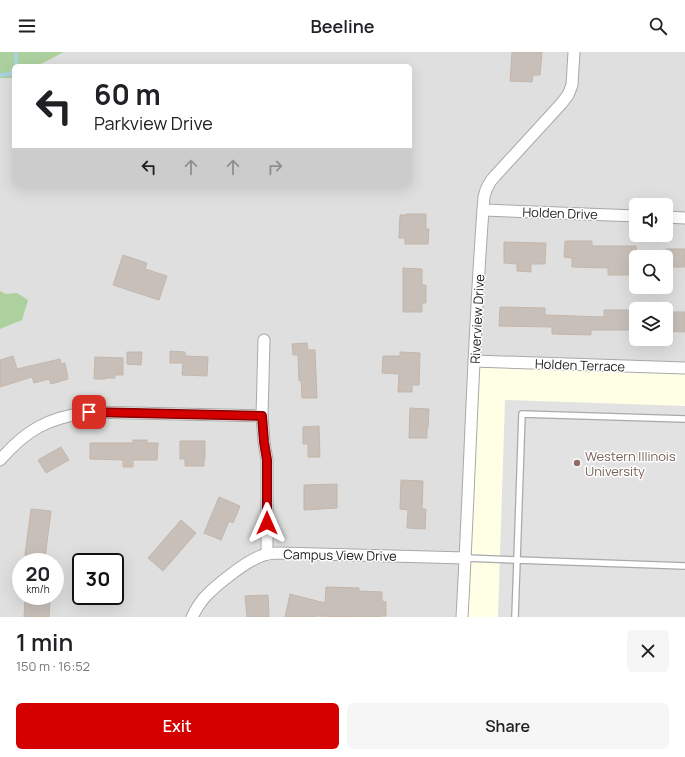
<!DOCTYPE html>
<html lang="en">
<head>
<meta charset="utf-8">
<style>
  body { margin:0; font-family:Manrope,sans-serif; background:#f6f6f6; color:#202124; height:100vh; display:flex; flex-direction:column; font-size:15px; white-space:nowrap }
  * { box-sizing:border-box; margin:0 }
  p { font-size:13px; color:#757577 }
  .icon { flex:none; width:22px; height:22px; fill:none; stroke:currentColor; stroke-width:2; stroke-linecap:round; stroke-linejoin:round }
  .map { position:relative; height:565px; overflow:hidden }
  .sheet { display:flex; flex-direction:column; background:#fff; flex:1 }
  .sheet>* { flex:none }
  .hud { position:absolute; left:12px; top:12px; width:400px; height:122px; border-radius:6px; box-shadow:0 4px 16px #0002; background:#fff; color:#202124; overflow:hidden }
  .buttons { position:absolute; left:629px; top:146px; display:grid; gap:8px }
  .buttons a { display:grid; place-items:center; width:44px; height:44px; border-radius:6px; background:#fff; box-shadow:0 4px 16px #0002; font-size:20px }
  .speed { position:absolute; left:12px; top:501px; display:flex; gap:8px; font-size:20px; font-weight:700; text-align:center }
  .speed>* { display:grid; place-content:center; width:52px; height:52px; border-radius:50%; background:#fff; box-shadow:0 4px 16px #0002; line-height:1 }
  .speed small { font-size:10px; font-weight:400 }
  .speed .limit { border:2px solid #111; border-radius:6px; background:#fff; color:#111 }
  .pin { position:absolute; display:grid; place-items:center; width:34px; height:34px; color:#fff; margin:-17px; border-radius:8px; box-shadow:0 2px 6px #0006 }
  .me { position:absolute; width:44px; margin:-22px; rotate:0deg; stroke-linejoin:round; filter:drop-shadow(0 0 3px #0008) }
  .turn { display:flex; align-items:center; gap:14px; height:84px; padding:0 16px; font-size:18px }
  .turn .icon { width:52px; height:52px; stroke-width:2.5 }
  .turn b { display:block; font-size:28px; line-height:34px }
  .lanes { display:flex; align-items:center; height:38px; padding:0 16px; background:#0003; justify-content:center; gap:20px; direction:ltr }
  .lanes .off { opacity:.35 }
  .round { display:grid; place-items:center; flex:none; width:42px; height:42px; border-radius:6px; background:#f6f6f6 }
  .summary { display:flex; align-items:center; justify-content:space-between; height:68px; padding:0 16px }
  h1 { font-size:24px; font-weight:600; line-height:30px }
  .primary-button { display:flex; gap:8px; margin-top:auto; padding:8px 16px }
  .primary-button a { flex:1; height:46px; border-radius:6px; background:#d40000; color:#fff; font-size:16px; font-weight:600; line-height:46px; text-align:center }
  .primary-button a+a { background:#f6f6f6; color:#202124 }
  header { display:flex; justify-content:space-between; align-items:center; height:52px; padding:0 16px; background:#fff; font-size:18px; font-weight:600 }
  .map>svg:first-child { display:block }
</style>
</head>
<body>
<header><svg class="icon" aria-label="menu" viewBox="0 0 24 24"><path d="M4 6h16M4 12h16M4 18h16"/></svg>Beeline<svg class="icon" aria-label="search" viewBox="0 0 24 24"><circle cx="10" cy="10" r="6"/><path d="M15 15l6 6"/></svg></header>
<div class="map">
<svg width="685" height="565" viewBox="0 0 685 565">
  <rect width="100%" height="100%" fill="#f2efe9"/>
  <path fill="#e0dfdf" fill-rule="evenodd" d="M0,0H685V315L462,565H0ZM14,14H410V132H14ZM636,153H666V183H636ZM636,205H666V235H636ZM636,257H666V287H636ZM21,510H55V544H21ZM81,510H115V544H81Z"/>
  <polygon fill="#ffffe5" points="474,309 685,315 685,565 462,565"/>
  <g fill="#add19e">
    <polygon points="0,0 64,0 37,14 14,14 14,26 0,26"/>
    <polygon points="0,239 6,242 17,241 28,248 22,268 0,277"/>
  </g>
  <polygon fill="#e2e2e2" points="505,348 685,354 685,565 498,565"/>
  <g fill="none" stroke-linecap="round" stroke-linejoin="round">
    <g stroke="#aad3df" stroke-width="4">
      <polyline points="16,14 16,0"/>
      <polyline points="0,23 10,22 14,18"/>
    </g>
  </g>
  <g fill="#c7bfb8" stroke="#c4b6ab">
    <polygon points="512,0 542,0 540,23 533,23 532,30 510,29"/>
    <polygon points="406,162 426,162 426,177 429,177 428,192 405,192 405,186 399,186 400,163 406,163"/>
    <polygon points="565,189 592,189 592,194 636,194 637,205 636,205 636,223 608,223 608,216 572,215 572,206 564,205"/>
    <polygon points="504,190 546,191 545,212 531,212 531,220 517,219 517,212 504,211"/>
    <rect x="666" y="197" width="19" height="18"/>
    <polygon points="123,203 147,211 145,217 167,224 159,248 113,233"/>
    <polygon points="403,216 422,217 422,233 426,233 426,251 422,251 422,260 403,260"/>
    <polygon points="500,255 545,256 545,263 604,265 604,258 636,258 636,278 591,278 591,283 552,282 552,275 499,274"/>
    <polygon points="666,260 685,260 685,280 666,279"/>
    <polygon points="307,291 308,298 315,298 317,346 302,346 301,328 299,329 298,303 293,303 292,292"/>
    <polygon points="170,299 185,300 185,304 208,305 207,324 182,323 183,311 170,311"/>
    <polygon points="127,300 142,300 141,313 127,312"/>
    <polygon points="400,300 420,301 419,333 412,333 412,340 398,340 399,322 382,321 383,304 400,304"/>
    <polygon points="13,304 17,317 60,307 61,312 65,311 68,327 51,332 49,327 34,331 32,325 0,335 0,308"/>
    <polygon points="95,305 123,306 123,323 115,323 115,326 106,326 106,327 94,327"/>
    <polygon points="410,356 429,357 428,376 427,376 427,386 409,386"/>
    <polygon points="319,374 320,405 308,405 308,392 303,392 303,375"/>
    <polygon points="133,388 147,388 147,391 158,391 157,408 133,408 133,415 123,415 123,408 90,407 90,391 133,391"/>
    <polygon points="180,389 205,389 205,407 204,407 204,414 185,414 185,407 180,407"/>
    <polygon points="61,395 69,408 46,421 38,408"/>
    <polygon points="401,428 423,429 422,457 426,457 425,477 407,476 408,458 400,457"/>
    <polygon points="337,432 337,456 304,458 304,433"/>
    <polygon points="219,445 240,454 233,471 229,469 221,488 204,481"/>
    <polygon points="31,457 51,459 45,506 25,503"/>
    <polygon points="181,468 196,481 163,519 148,506"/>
    <polygon points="326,535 359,536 359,539 382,540 382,549 386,550 386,564 381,564 381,565 357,565 316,564 315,565 285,565 290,542 325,551"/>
    <polygon points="268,543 269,565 247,565 245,544"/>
    <polygon points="25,547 50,547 49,565 24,565"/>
  </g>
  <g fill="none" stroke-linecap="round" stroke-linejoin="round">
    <defs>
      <g id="service">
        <polyline points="466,506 517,508 522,362 685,367"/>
        <polyline points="515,565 517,508 685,514"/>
      </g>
      <g id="minor">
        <polyline points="483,158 636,164"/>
        <polyline points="666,165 685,166"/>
        <polyline points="264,288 262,364 264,390 267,408 267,502"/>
        <polyline points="474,309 685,316"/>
        <path d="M0,408C27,377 48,366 89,360L262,364"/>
        <path d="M192,565C195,559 199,552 204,546C216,533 245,510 261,504C268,501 274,501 280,501L466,506"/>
        <path d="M462,565C470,425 473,284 484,145C486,136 489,130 495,124L561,52L568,43L572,33L574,0"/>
      </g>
    </defs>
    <use href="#service" stroke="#a9a9a9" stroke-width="8"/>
    <use href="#minor" stroke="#a9a9a9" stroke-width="13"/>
    <use href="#service" stroke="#fff" stroke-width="5.5"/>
    <use href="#minor" stroke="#fff" stroke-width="11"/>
  </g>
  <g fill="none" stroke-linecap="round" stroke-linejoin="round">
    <defs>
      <polyline id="route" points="89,360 262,364 264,390 267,408 267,471"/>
    </defs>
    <use href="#route" stroke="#8a0000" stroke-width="10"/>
    <use href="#route" stroke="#d40000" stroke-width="7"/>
  </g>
  <circle fill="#8d6e63" stroke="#fff" stroke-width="1.5" cx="577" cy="411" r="4"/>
  <g text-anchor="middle" stroke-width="3" stroke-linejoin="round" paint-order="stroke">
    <g font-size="13" fill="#222" stroke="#fff">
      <text transform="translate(560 161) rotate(2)" y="5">Holden Drive</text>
      <text transform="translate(477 267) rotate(-87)" y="5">Riverview Drive</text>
      <text transform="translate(580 313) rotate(2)" y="5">Holden Terrace</text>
      <text transform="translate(340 503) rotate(1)" y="5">Campus View Drive</text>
    </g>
    <g font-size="13" fill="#785e54" stroke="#fff" text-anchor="start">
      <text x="585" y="409">Western Illinois<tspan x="585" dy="15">University</tspan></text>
    </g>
  </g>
</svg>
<div class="buttons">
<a><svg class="icon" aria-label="sound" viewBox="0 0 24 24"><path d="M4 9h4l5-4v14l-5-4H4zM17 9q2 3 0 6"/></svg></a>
<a><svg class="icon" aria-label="search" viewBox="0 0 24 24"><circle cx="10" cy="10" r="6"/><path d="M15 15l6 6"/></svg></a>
<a><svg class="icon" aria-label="layers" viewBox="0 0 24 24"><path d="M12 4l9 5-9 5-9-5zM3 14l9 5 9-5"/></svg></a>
</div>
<div class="speed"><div>20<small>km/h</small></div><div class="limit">30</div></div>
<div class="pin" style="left:89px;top:360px;background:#d93025"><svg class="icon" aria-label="arrive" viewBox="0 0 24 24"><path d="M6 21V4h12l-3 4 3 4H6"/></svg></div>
<svg class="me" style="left:267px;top:471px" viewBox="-20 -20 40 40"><path d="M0-17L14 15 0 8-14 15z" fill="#d40000" stroke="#fff" stroke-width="4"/></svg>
<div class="hud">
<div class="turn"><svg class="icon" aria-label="left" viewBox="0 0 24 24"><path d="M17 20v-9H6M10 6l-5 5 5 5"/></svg><div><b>60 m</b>Parkview Drive</div></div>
<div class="lanes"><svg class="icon" aria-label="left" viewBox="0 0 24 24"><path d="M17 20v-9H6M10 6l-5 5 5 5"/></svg><svg class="icon off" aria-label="ahead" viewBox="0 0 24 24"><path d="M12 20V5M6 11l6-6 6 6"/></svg><svg class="icon off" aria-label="ahead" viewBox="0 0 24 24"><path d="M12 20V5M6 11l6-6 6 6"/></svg><svg class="icon off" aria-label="right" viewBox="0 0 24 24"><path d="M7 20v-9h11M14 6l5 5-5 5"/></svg></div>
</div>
</div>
<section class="sheet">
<div class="summary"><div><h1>1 min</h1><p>150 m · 16:52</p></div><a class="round"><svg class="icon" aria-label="close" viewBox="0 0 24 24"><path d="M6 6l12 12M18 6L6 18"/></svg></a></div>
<div class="primary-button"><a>Exit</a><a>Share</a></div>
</section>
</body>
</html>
